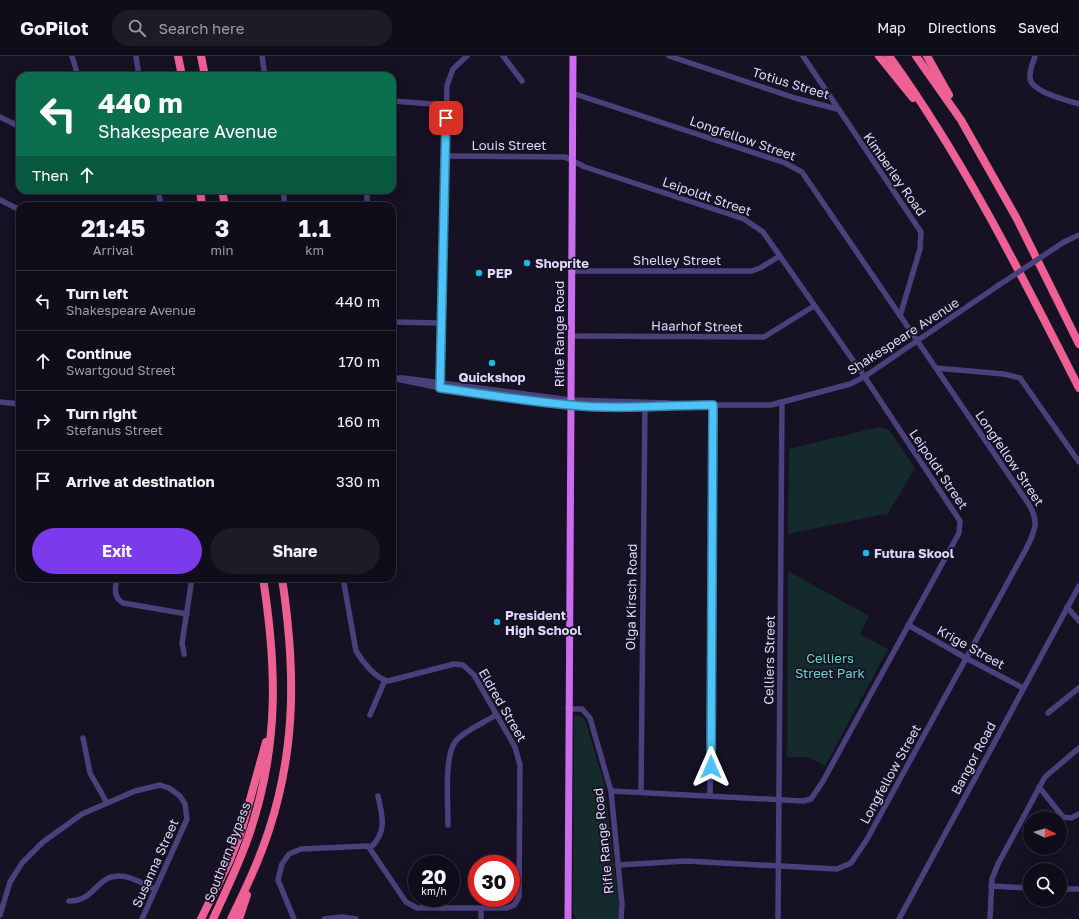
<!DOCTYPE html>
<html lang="en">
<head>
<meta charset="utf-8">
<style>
  body { margin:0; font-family:"Golos Text",sans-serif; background:#1e1b27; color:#f1f3f6; height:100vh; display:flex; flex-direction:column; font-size:15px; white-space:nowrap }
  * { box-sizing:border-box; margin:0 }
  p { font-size:13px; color:#9c9ca2 }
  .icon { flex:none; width:22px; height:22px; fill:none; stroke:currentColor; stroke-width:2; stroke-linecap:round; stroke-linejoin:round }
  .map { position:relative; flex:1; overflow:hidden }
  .drawer { position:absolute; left:16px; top:146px; width:380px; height:380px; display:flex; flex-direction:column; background:#100d1a; border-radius:12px; box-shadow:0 4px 16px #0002,0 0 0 1px #302d39 }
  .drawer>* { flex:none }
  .hud { position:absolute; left:16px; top:16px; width:380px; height:122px; border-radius:12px; box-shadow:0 4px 16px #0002,0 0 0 1px #302d39; background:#0b6e4f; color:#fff; overflow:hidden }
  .needle { width:26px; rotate:95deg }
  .controls { position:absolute; left:1023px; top:755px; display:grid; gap:8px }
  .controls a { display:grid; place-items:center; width:44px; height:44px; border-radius:50%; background:#100d1a; box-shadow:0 4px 16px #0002,0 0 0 1px #302d39; font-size:20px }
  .speed { position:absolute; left:408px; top:799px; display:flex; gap:8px; font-size:20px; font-weight:700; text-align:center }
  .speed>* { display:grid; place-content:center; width:52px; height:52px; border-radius:50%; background:#100d1a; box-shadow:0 4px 16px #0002,0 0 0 1px #302d39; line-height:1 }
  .speed small { font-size:10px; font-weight:400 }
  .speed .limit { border:6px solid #d22; background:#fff; color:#111 }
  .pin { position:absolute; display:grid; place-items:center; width:34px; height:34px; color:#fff; margin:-17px; border-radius:8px; box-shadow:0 2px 6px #0006 }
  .me { position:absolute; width:44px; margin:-22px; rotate:0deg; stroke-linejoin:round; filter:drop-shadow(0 0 3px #0008) }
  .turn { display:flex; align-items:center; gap:14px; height:84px; padding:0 16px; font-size:18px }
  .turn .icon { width:52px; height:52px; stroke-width:2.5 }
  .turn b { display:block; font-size:28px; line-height:34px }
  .then { display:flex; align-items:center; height:38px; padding:0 16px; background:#0003; gap:8px; font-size:15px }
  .eta { display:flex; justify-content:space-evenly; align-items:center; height:68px; text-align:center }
  .eta b { font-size:24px; font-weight:700; line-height:28px }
  .action { display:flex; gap:8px; margin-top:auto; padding:8px 16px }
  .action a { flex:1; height:46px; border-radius:24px; background:#7c3aed; color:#fff; font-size:16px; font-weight:700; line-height:46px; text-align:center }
  .action a+a { background:#1e1b27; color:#f1f3f6 }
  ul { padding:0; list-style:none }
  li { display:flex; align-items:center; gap:12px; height:60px; padding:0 16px; border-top:1px solid #302d39 }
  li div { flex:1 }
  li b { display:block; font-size:15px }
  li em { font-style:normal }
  header { display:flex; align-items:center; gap:24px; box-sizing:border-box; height:56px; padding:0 20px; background:#100d1a; border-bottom:1px solid #302d39 }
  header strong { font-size:19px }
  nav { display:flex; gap:22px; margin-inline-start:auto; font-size:14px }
  .search { width:280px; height:36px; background:#1e1b27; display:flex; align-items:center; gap:10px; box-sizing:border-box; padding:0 14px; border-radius:22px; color:#9c9ca2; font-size:15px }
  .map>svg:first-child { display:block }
</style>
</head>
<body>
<header>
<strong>GoPilot</strong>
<div class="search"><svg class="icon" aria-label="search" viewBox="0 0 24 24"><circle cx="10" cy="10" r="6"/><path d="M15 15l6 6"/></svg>Search here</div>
<nav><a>Map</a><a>Directions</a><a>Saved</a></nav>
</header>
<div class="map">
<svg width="1079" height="863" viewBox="0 0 1079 863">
  <rect width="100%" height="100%" fill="#161123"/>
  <g fill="#152a2c">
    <polygon points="879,371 889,374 915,412 887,459 884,458 788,478 789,393"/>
    <polygon points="788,515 869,560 860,578 888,593 825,710 808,701 787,701"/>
    <polygon points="574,659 583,661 585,664 605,730 619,853 618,863 576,863 573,857"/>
  </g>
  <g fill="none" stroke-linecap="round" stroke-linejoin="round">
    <g stroke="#4a417c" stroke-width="5.5">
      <polyline points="72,0 78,20"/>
      <polyline points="136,0 139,20"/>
      <polyline points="262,0 265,20"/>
      <polyline points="503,0 522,25"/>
      <polyline points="669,0 795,42 837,53"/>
      <polyline points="803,0 921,176 920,193 900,260"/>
      <path d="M1035,0C1033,7 1029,15 1030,22C1031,36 1067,44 1079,48"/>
      <path d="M572,37L785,107L802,116L1028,447C1040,466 1035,475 1026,493L866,785L851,807L837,813L686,805L618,809"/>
      <polyline points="392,45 446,49"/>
      <polyline points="0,61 20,71"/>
      <polyline points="445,100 565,101 585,111 744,163 763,176 862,317 960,465 959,477 823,725 811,743 803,745 611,735"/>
      <polyline points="158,134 161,150"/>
      <polyline points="283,134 285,150"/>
      <polyline points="367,134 367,150"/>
      <polyline points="0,144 20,154"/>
      <polyline points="1064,186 1079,179"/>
      <polyline points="571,215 752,215 760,212 780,200"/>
      <polyline points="392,266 442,267"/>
      <polyline points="571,280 764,281 814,250"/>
      <polyline points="936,312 1004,318 1020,322 1079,406"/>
      <polyline points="392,322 440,332 571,350 645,351 673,349 771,349 850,328 864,321 999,229"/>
      <polyline points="395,322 403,322 571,344 669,347"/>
      <polyline points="440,332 447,29 453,13 467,0"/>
      <polyline points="0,346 20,348"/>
      <path d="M117,522C115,532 113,541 123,547L187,558"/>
      <polyline points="1067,551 1079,565"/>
      <polyline points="908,569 966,602 1023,632"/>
      <polyline points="184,598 182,587 192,522"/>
      <polyline points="568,653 582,653 590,662 611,735 622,849 621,863"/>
      <polyline points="1048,657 1079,632"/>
      <polyline points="370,659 385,624"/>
      <polyline points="83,682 90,717 107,747"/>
      <polyline points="1039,731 1063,761 1071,762 1079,758"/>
      <polyline points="641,736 645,347"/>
      <polyline points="710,740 713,349"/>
      <path d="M448,769C448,750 444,701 455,686C462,676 485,666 496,659"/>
      <path d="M370,792C387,777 383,761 378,740"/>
      <polyline points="991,830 1030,832"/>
      <polyline points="1060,833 1079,833"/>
      <path d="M69,845C96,845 96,819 120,820C132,820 145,829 155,833"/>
      <polyline points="0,859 10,826 22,807 43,786 82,758 135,735 160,729 169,732 180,740 185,748 187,763 142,863"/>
      <path d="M294,863L278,824L282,808L289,798L301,793L368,790L406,846L417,852H507L514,849L519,841L520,709L515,691L474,619L463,609L454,608L388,625C376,623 362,605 356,595L343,522"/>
      <polyline points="324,863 342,861 356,863"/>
      <polyline points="481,863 481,853"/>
      <polyline points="778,863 782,346"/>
      <polyline points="899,863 1079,530"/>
      <polyline points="990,863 992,823 998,808 1045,721 1079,692"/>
    </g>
    <polyline stroke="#cb6bee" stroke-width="7" points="568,863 573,0"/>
    <g stroke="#ed6094" stroke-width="8">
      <polyline points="178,0 182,20"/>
      <polyline points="201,0 205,20"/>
      <polyline points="879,0 913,42"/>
      <path d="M889,0C963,102 1022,220 1079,332"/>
      <polyline points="916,0 961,64 1017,163 1079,288"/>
      <polyline points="927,0 949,39"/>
      <polyline points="200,134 202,150"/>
      <polyline points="222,134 225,150"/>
      <polyline points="201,863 229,806 241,776 266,686"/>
      <path d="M213,863C226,835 240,806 250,776C279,689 277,612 263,522"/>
      <path d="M231,863C245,834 259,805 269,774C297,689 295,609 282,522"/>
      <polyline points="239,863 247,839"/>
    </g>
    <polyline stroke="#4a417c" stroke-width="5.5" points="999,229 1064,186"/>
  </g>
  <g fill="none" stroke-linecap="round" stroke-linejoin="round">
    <defs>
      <path id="route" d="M446,62L440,332C483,338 526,345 570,349C618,354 666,349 713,349L711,711"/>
    </defs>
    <use href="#route" stroke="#337fa1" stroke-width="10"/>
    <use href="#route" stroke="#4fc3f7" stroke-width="7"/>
  </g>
  <g fill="#1ab9e3" stroke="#161123" stroke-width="1.5">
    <circle cx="527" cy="207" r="4"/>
    <circle cx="479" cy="217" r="4"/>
    <circle cx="492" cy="307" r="4"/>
    <circle cx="866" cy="497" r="4"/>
    <circle cx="497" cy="566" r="4"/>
  </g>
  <g text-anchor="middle" stroke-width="3.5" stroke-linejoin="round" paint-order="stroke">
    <g font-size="13" fill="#dfd7fa" stroke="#161123">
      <text transform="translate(791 27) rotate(17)" y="5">Totius Street</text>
      <text transform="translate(743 82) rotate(19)" y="5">Longfellow Street</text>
      <text x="509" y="94">Louis Street</text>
      <text transform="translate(895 118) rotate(55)" y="5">Kimberley Road</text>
      <text transform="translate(707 140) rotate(19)" y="5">Leipoldt Street</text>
      <text x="677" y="209">Shelley Street</text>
      <text transform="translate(697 270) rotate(1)" y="5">Haarhof Street</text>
      <text transform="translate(559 278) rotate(-90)" y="5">Rifle Range Road</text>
      <text transform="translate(903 280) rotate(-33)" y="5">Shakespeare Avenue</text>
      <text transform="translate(1010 402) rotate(56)" y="5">Longfellow Street</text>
      <text transform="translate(939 413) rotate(56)" y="5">Leipoldt Street</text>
      <text transform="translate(631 541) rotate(-89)" y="5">Olga Kirsch Road</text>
      <text transform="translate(971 591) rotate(29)" y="5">Krige Street</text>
      <text transform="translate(769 604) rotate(-89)" y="5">Celliers Street</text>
      <text transform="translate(503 649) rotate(60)" y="5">Eldred Street</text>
      <text transform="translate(973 702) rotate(-62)" y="5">Bangor Road</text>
      <text transform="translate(890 718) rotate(-61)" y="5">Longfellow Street</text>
      <text transform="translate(603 785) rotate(-96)" y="5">Rifle Range Road</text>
      <text transform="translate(227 796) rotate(-69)" y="5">Southern Bypass</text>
      <text transform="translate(155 807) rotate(-66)" y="5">Susanna Street</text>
    </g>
    <g font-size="13" font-weight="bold" fill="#dfd7fa" stroke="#161123" text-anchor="start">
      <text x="535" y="212">Shoprite</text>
      <text x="487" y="222">PEP</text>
      <text x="492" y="326" text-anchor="middle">Quickshop</text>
      <text x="874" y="502">Futura Skool</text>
      <text x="505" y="564">President<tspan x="505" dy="15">High School</tspan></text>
    </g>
    <g font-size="13" fill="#6cd2c4" stroke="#161123">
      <text x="830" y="607">Celliers<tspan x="830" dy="15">Street Park</tspan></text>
    </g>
  </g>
</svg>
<div class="controls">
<a><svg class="needle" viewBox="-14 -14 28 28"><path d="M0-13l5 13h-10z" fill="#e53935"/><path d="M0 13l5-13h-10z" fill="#9c9ca2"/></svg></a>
<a><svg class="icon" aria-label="search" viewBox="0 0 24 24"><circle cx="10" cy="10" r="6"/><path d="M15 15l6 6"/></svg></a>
</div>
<div class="speed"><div>20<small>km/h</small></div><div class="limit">30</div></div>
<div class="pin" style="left:446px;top:62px;background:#d93025"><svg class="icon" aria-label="arrive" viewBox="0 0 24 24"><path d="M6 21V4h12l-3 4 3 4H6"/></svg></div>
<svg class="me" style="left:711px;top:711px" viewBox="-20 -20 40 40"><path d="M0-17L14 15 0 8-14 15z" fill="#4fc3f7" stroke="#fff" stroke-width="4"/></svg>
<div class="hud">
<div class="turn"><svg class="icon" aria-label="left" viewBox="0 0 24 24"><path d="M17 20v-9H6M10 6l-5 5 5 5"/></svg><div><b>440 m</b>Shakespeare Avenue</div></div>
<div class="then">Then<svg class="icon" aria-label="ahead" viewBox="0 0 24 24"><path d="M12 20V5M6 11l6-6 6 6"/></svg></div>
</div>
<section class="drawer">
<div class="eta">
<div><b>21:45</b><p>Arrival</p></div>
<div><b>3</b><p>min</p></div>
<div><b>1.1</b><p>km</p></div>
</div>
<ul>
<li><svg class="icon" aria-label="left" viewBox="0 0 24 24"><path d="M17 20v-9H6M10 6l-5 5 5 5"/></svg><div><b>Turn left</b><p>Shakespeare Avenue</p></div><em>440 m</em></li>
<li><svg class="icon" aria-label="ahead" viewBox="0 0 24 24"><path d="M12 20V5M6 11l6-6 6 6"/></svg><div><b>Continue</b><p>Swartgoud Street</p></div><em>170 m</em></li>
<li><svg class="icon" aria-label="right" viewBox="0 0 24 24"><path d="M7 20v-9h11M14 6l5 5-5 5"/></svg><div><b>Turn right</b><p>Stefanus Street</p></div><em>160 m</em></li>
<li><svg class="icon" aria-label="arrive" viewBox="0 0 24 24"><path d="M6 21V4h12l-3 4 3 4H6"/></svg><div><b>Arrive at destination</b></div><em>330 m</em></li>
</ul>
<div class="action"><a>Exit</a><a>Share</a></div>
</section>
</div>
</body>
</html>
